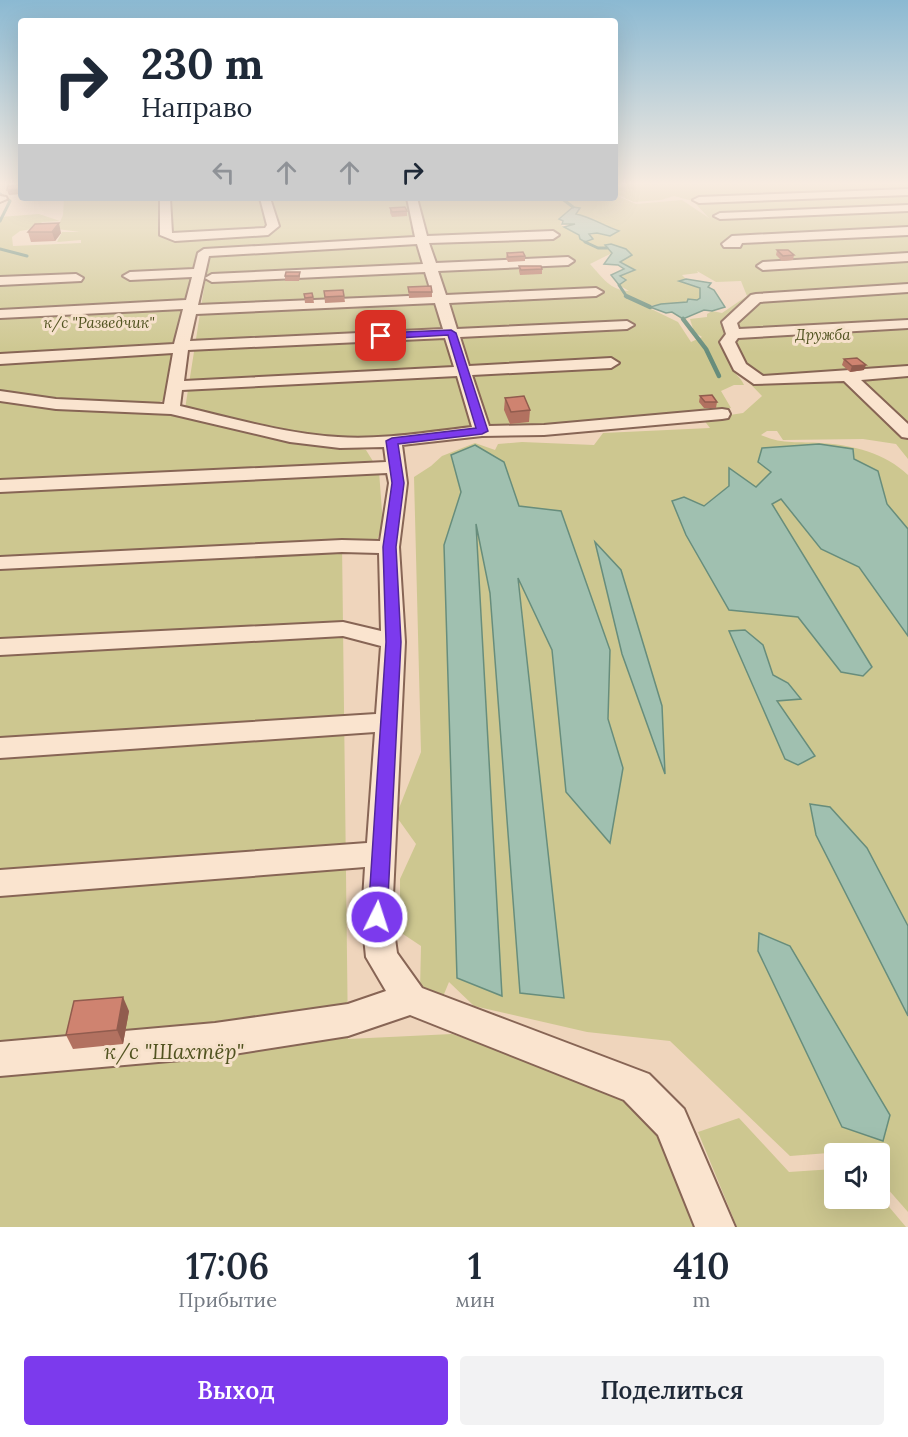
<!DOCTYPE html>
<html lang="ru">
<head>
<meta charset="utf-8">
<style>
  body { margin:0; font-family:Lora,serif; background:#f2f2f3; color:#1f2937; height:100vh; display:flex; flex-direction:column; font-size:22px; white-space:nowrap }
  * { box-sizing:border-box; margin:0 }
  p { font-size:20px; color:#747a83 }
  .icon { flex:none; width:33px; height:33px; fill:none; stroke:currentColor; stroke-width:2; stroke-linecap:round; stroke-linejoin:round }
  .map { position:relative; height:1227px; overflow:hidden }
  .details { display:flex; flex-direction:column; background:#fff; flex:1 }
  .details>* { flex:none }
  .banner { position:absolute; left:18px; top:18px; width:600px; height:183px; border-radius:6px; box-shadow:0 6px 24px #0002; background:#fff; color:#1f2937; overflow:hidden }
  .fabs { position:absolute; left:824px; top:1143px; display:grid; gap:12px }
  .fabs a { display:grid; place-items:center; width:66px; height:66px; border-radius:6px; background:#fff; box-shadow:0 6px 24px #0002; font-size:30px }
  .pin { position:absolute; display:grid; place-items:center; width:51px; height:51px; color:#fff; margin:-26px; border-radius:12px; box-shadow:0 3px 9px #0006 }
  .me { position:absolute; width:66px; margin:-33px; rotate:4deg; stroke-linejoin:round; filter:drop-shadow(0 0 4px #0008) }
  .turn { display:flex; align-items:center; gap:21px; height:126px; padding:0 24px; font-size:27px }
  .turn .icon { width:78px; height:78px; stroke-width:2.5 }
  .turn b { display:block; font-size:42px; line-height:51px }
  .lanes { display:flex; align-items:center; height:57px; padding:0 24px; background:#0003; justify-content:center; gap:30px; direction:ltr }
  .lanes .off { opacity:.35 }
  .eta { display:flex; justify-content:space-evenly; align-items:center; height:102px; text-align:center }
  .eta b { font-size:36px; font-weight:600; line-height:42px }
  .cta { display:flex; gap:12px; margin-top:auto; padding:12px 24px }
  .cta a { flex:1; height:69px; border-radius:6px; background:#7c3aed; color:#fff; font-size:24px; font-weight:600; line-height:69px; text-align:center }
  .cta a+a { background:#f2f2f3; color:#1f2937 }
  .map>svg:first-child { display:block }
</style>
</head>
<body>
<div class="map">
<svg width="908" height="1227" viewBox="0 0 908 1227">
  <rect width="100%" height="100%" fill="#efd5bc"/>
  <g fill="#cdc790" fill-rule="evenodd">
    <path d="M615,182H908V459L896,444L863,439L783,440L777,431H767L761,435C784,445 798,441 821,443C853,445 885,453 908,475V529L887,504L877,471L854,459L853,449L819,444L762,448L771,472L756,487L729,469V486L703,506L684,497L672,501L686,535L729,610L798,617L841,672L872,667L771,504L781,499L821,549L859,567L908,636V926L867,848L830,807L810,805L816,835L908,1016V1212L879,1179V1154L856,1153L854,1151L790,1156L670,1041L587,1032L474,1006L449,982L442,999L420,990L421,946L400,932V879L416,844L396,816L421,752L414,477L431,466L442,456L475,443L495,450L498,444L522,442L594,445L603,433L710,428L703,419L743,413L762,396L732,365C733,374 741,377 744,385H734L721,391L731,408L541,428L380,438L319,437L185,409L210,250L200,251L164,400L150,406L68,402L0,391V217L39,214L60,221L42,222L38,228L20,231L12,237L13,246L81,243V240L57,242L62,232H80L57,229L63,215L64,198H615V195L636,204L682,200L709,218L693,201L674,196L661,200L634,202L615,194ZM575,214C590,217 603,225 618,230L610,236L597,233L582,238L561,225L560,219ZM607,248L620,262L635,270L619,277L624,279L619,285L629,291C611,291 602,277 590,264L612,253ZM697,271L716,282L741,281L747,296L722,313L712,311L707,314V317L690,319L694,332L702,337L691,342L678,322L645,306L687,302L689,299L697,300L700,298V288L681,281L686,279L682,275L698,273ZM504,462L519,507L610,650L608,719L623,768L610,843L566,792L552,650L518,575L563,998L520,992L490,593L475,518L447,617L444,545L461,492ZM595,543L665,771L622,654ZM763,645L773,675L788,683L800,699L777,701L814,756L785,759ZM759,934L883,1140L842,1127L758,951Z"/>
    <polygon points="0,401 169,414 289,440 366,450 379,471 383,525 377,540 342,543 348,1039 452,1034 627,1092 660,1126 702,1227 0,1227"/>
    <polygon points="739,1118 789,1172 834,1169 834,1198 879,1198 879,1195 906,1227 737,1227 698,1132"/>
  </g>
  <g fill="#a0c0b0" stroke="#678d7c" stroke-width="1.5">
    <path d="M573,207L580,208L576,214C591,217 604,226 619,231L610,236L597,233L589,234L593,239L585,242L580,239L579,235L564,227L575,224H562L563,221L559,219Z"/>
    <polygon points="611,244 626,249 632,255 620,262 635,270 620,276 626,280 619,285 611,275 624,269 618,265 604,264 612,253 605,245"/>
    <polygon points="686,279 711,283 708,287 714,290 725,307 712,311 704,310 683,319 672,312 666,313 650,307 661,304 687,302 688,299 697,300 700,298 700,288 679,281"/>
    <polygon points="819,444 853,449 854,459 878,471 887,504 908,529 908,636 859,567 821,549 781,499 772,504 872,667 863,676 841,672 798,617 729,610 686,535 672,501 684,497 704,506 729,486 729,468 756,487 771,472 758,462 762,448"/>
    <polygon points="475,445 504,462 519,506 561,511 610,650 608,719 623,768 610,843 566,792 552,650 518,578 564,998 520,993 490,593 476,524 502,996 457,978 444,545 461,492 451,455"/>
    <polygon points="595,542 621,570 662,706 665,774 622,654"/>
    <polygon points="745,630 763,645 773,675 788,683 801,699 777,701 815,756 798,765 785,759 729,631"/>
    <polygon points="810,804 830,807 867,848 908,926 908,1016 816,835"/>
    <polygon points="759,933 790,946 890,1115 883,1141 842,1127 758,951"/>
  </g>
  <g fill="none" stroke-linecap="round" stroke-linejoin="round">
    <g stroke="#678d7c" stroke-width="3">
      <polyline points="0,194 10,201 0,221"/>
      <polyline points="561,198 573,207"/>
      <polyline points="585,242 598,248 607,248"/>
      <polyline points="0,249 27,256"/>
      <polyline points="619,285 627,297"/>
    </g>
    <g stroke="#678d7c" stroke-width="4.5">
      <polyline points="626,296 650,307"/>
      <polyline points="683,319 706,349 719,376"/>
    </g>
    <defs>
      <g id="minor">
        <polygon points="908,189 908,195 699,203 693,200 699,197"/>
        <polygon points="0,196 6,197 7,199 0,202"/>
        <polygon points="160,198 170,198 172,233 265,228 267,225 260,198 270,198 279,226 268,235 175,241 160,235"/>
        <path d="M407,198H417L427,236L553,231L559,235L553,239L429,243L436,263L568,257L574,261L568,265L438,271L446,295L596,288L603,292L596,296L449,303L457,329L627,321L634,325L627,329L460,337L469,366L611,358L619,363L611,368L472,375L489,426L544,425L722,409L728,410L730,414L728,418L722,419L544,435L482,436L402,445L407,483L399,547L405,642L392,917L397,953L422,988L649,1074L684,1109L735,1227H695L658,1135L624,1100L410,1015L348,1036L215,1057L0,1076V1042L215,1023L348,1004L386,991L366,957L362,917L365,867L0,896V870L367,843L375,732L0,758V738L376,714L381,646L343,636L0,655V639L343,622L381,631L379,553L342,552L0,569V557L342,540L380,541L389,483L387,473L0,492V480L386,462L384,447L340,448L290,442L171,414L56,409L0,401V391L56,399L164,404L173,353L0,364V354L174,344L183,309L0,318V310L186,300L192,277L130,280L123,276L130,272L194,269L198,253L204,249L415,237ZM417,244L423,264L212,274L205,278L212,282L425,272L432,295L198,305L209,256ZM435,303L443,329L190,341L196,314ZM445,338L454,367L184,381L188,350ZM457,376L472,427C428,432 382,440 338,437C285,434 232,418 180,406L182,390Z"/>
        <polygon points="908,205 908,211 720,219 714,216 720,213"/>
        <polygon points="908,227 908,235 742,243 740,247 724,247 722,244 732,236"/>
        <polygon points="908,253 908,261 763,270 757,266 763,262"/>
        <polygon points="76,274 83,278 81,281 0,285 0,277"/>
        <polygon points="908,284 908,292 760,302 737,323 739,329 908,320 908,328 738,338 735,342 746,364 763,376 908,366 908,376 861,380 908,424 908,438 902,437 844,381 754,384 734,370 720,342 726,334 722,322 751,295 756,294"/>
      </g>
    </defs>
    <use href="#minor" stroke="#876555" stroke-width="4"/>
    <use href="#minor" fill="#fae4cf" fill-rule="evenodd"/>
  </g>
  <g fill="#b27160">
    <polygon points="390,208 407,211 407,216 392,217 390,213"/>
    <polygon points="35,224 61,233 55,241 31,242 28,232"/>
    <polygon points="777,250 794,255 793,260 782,261 776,255"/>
    <polygon points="507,253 525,256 525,261 508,262 506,258"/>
    <polygon points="519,266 542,269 542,274 520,275 519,271"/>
    <polygon points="300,272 300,277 299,281 285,281 285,276"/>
    <polygon points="408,287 432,292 432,297 409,298"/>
    <polygon points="343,290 345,302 325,303 324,291"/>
    <polygon points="304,294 313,297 314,303 305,303"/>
    <polygon points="844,359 864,370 850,372 842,365"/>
    <polygon points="700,396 717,402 716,408 704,408 699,402"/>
    <polygon points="505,398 530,410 529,422 510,424 504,410"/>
    <polygon points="129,1011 123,1044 73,1049 66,1035"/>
  </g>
  <g fill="#915c4e">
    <polygon points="21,189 21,194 9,195 7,190"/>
    <polygon points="59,223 61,233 55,241 52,232"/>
    <polygon points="866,365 864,370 850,372 852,366"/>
    <polygon points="123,997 129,1011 123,1044 117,1030"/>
  </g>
  <g fill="#cf8370" stroke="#915c4e" stroke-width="1.5">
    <polygon points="21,185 21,189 7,190 8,186"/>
    <polygon points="405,207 407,211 392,212 390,208"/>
    <polygon points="59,223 52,232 28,232 35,224"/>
    <polygon points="777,250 788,250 794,255 783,256"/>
    <polygon points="523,252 525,256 508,257 507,253"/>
    <polygon points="519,266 541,266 542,269 521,270"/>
    <polygon points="286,272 300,272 299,276 285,276"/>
    <polygon points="431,286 432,292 409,292 408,287"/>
    <polygon points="343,290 344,296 325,297 324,291"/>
    <polygon points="312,293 313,297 305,298 304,294"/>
    <polygon points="857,358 866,365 852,366 844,359"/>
    <polygon points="712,395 717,402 705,402 700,396"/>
    <polygon points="524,396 530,410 511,412 505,398"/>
    <polygon points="123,997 117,1030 66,1035 74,1001"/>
  </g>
  <linearGradient id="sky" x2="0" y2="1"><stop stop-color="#8bb9d2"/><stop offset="0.52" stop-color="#f8ece1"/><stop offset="1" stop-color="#f8ece1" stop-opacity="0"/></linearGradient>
  <rect width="908" height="353" fill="url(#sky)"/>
  <polygon fill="#7c3aed" stroke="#51269a" stroke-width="1.5" points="451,330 456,333 488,431 482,434 398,444 404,483 396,547 401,642 387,917 384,922 377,925 371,922 368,917 386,642 383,547 392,483 386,441 392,438 476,428 448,335 381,339 377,336 381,333"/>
  <g text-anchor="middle" stroke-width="6" stroke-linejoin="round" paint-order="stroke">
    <g font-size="15" font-style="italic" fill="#515320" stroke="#f6e1cb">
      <text x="99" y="328">к/с "Разведчик"</text>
      <text x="823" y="340">Дружба</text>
    </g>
    <g font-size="21" font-style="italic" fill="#515320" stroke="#f6e1cb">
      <text x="174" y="1059">к/с "Шахтёр"</text>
    </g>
  </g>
</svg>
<div class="fabs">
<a><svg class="icon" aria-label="sound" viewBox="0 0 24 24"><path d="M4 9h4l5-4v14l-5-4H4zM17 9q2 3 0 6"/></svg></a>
</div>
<div class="pin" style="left:381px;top:336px;background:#d93025"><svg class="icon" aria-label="arrive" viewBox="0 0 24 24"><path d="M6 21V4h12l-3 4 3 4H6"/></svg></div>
<svg class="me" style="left:377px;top:917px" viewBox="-20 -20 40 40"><circle r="17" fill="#7c3aed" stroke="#fff" stroke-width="3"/><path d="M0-11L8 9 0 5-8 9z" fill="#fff"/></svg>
<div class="banner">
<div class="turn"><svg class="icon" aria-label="right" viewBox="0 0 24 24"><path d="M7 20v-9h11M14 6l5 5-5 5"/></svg><div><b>230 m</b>Направо</div></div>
<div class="lanes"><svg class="icon off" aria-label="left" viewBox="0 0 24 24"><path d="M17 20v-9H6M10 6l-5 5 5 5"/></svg><svg class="icon off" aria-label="ahead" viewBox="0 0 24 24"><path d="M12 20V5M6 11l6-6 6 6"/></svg><svg class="icon off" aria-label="ahead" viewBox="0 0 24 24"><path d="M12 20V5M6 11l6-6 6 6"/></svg><svg class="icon" aria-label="right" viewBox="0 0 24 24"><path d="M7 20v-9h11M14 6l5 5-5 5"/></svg></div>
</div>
</div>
<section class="details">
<div class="eta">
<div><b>17:06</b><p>Прибытие</p></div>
<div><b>1</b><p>мин</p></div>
<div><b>410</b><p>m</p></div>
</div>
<div class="cta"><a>Выход</a><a>Поделиться</a></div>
</section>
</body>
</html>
